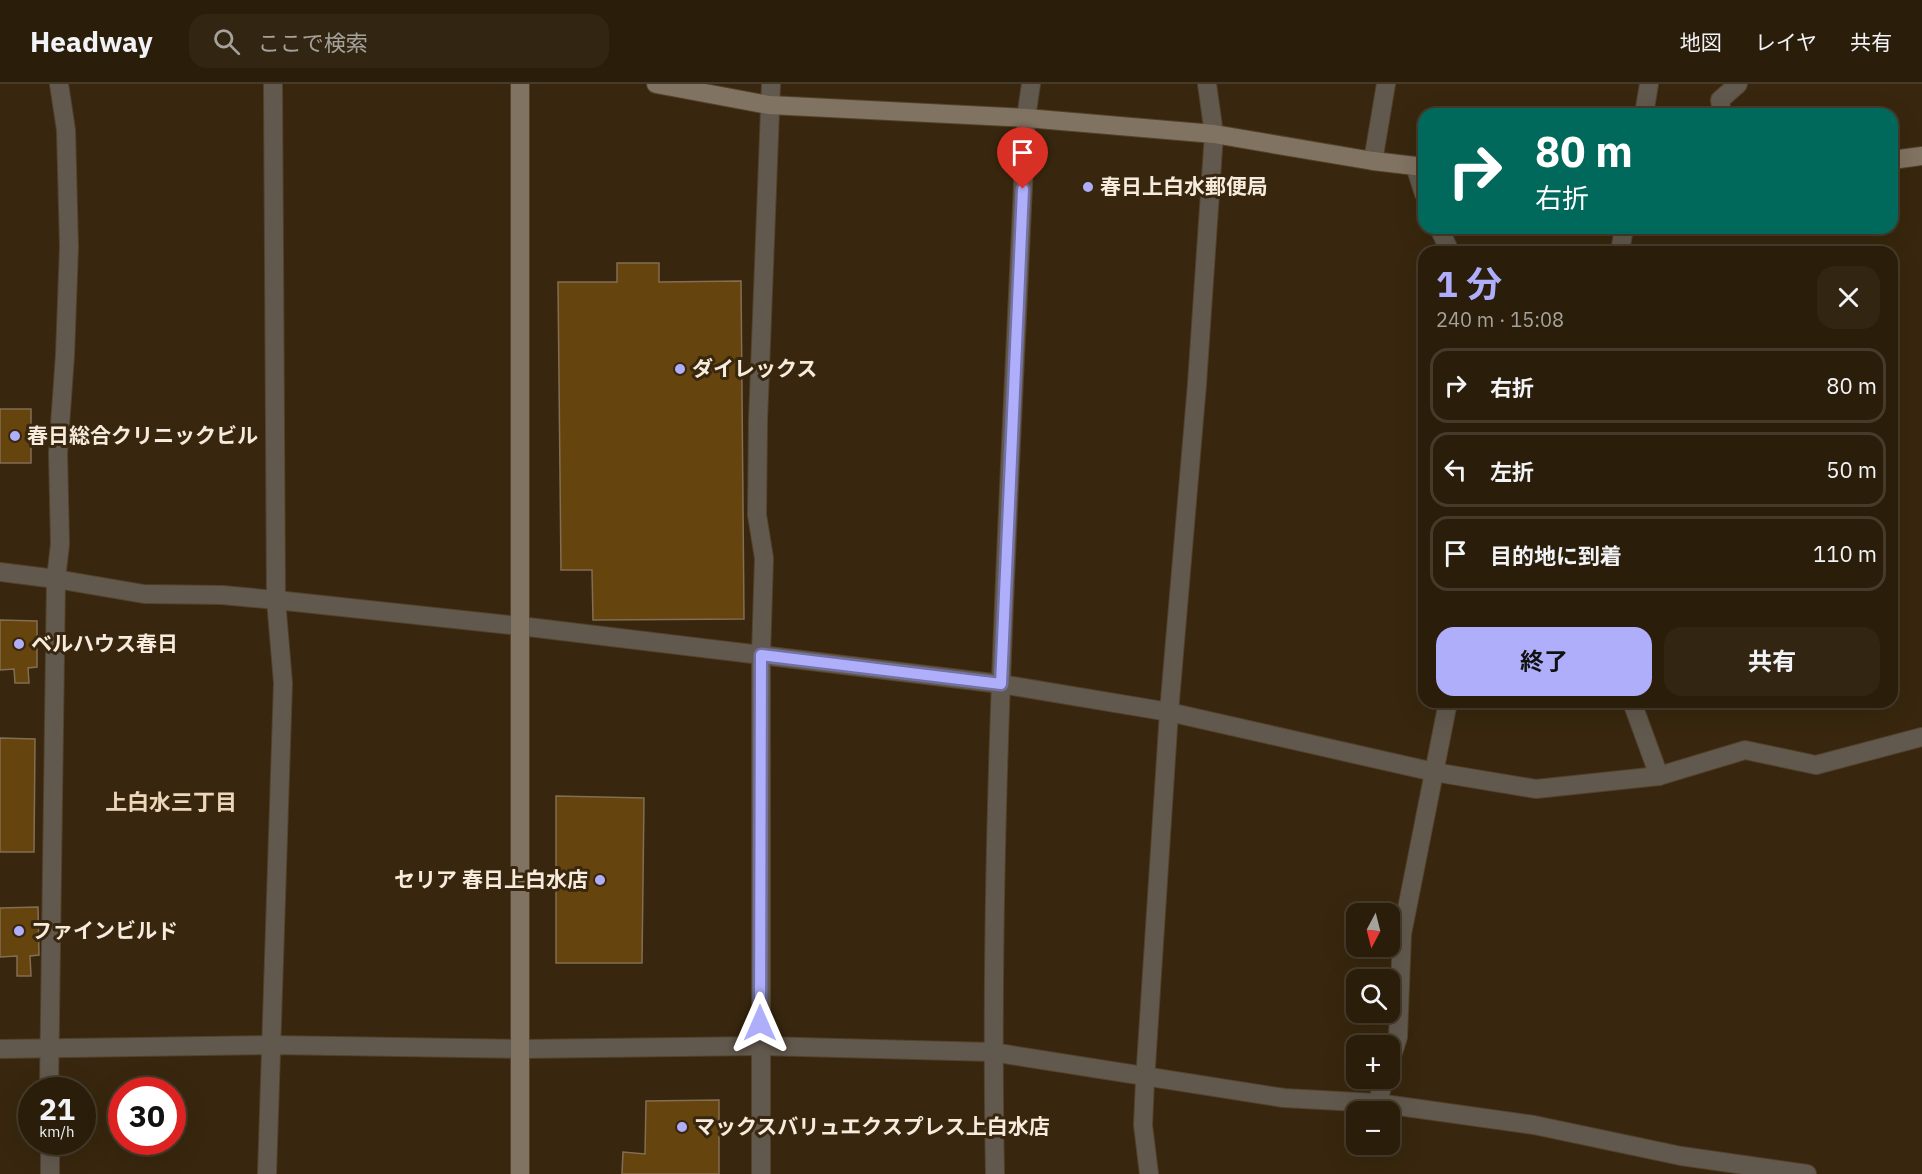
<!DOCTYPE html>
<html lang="ja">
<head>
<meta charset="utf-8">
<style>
  body { margin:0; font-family:"IBM Plex Sans","Noto Sans JP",sans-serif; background:#322613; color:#f1f3f6; height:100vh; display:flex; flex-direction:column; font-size:22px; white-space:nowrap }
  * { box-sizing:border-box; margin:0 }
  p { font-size:20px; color:#a5a29c }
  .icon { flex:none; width:33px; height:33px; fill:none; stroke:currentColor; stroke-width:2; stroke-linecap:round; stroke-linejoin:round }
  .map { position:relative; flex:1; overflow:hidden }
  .panel { position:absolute; left:1418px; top:162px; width:480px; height:462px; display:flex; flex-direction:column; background:#2a1d0a; border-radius:18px; box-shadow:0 6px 24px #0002,0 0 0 2px #463b2b }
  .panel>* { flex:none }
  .banner { position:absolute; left:1418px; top:24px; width:480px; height:126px; border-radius:18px; box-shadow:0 6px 24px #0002,0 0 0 2px #463b2b; background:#00695c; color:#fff; overflow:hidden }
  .needle { width:39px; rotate:187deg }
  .fabs { position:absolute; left:1346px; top:819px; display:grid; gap:12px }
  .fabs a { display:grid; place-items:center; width:54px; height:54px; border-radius:12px; background:#2a1d0a; box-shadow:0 6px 24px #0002,0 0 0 2px #463b2b; font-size:30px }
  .speed { position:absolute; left:18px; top:993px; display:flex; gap:12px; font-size:30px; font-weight:700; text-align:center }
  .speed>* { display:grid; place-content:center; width:78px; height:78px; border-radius:50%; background:#2a1d0a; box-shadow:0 6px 24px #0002,0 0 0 2px #463b2b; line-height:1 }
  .speed small { font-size:15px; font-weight:400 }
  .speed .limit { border:9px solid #d22; background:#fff; color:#111 }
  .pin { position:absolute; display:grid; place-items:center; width:51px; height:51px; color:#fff; margin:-62px -26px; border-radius:50% 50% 50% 0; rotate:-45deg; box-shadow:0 0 6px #0007 }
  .pin .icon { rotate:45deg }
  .me { position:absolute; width:66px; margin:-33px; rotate:0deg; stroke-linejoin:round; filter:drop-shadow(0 0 4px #0008) }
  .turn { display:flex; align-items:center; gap:21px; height:126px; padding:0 18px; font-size:27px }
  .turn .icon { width:78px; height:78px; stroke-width:2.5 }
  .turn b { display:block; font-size:42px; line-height:51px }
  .round { display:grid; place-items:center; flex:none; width:63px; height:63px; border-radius:18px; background:#322613 }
  .overview { display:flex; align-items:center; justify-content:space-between; height:102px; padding:0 18px }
  h1 { font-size:36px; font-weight:700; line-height:45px; color:#afaefa }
  .button { display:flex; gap:12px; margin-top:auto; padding:12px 18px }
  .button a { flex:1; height:69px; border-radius:18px; background:#afaefa; color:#111; font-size:24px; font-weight:700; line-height:69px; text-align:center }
  .button a+a { background:#322613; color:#f1f3f6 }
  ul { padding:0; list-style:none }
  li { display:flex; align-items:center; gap:18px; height:75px; margin:0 12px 9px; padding:0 6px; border:3px solid #463b2b; border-radius:18px }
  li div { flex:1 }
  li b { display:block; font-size:22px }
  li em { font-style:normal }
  header { display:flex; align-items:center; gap:36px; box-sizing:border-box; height:84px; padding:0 30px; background:#2a1d0a; border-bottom:2px solid #463b2b }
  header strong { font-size:28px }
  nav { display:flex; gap:33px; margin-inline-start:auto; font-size:21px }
  .search { width:420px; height:54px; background:#322613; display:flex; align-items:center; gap:15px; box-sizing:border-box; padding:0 21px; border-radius:18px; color:#a5a29c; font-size:22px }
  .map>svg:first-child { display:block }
</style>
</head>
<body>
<header>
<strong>Headway</strong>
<div class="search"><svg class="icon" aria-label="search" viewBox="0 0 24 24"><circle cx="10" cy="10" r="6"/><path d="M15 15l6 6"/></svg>ここで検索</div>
<nav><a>地図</a><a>レイヤ</a><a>共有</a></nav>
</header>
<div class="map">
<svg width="1922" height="1090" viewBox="0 0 1922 1090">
  <rect width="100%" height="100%" fill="#38270e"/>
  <g fill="#65440d" stroke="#836e54" stroke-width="1.5">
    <polygon points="617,179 659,179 659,198 741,197 744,535 593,536 592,486 561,486 558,198 617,198"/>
    <rect x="0" y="325" width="31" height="54"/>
    <polygon points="0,536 37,537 37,583 28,584 29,599 15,599 14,585 0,586"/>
    <polygon points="0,654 35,655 34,768 0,768"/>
    <polygon points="556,712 644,714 642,879 556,879"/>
    <polygon points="38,823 39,871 30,872 31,892 17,892 17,872 0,873 0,824"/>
    <polygon points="719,1016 719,1090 622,1090 623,1068 645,1070 646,1017"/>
  </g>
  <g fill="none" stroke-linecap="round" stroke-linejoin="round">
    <defs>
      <g id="street">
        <polyline points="273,0 276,516 520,542 1001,600 1169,628 1434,688 1536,705 1659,692 1745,666 1816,681 1922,653"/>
        <polyline points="1644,30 1649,0"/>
        <polyline points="1722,30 1720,16 1738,0"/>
        <polyline points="1373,77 1386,0"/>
        <polyline points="1415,82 1424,110"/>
        <polyline points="1439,144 1450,168"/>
        <polyline points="1620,168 1624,144"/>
        <polyline points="0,488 56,495 144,510 222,511 276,516 283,599 267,1090"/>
        <polyline points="1632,618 1659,692"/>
        <polyline points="0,965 271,961 520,965 760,962 992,968 1284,1014 1377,1019 1534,1041 1681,1072 1807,1090"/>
        <polyline points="1389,981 1398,953 1402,850 1448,618"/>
        <polyline points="49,1006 56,495 60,460 58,369 65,271 69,163 66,46 59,0"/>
        <polyline points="1377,1019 1385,994"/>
        <polyline points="50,1058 50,1090"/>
        <polyline points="761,1090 761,571 764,474 757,431 758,337 771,0"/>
        <path d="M995,1090C988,738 1011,386 1026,34L1031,0"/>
        <polyline points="1149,1090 1143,1041 1145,997 1169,628 1197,300 1214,50 1207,0"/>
      </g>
      <g id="secondary">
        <polyline points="520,0 520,1090"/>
        <polyline points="656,0 769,21 1026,34 1214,50 1373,77 1424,83"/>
        <polyline points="1892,76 1922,72"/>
      </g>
    </defs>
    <use href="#street" stroke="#53422b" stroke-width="20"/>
    <use href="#secondary" stroke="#53422b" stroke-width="20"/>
    <use href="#street" stroke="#62594e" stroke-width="18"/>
    <use href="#secondary" stroke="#817361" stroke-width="18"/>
  </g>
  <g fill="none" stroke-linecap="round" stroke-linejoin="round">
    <defs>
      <polyline id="route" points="760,939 761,571 1001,600 1023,105"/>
    </defs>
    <use href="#route" stroke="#7271a2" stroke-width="15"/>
    <use href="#route" stroke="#afaefa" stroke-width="10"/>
  </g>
  <g fill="#afaefa" stroke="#38270e" stroke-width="2">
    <circle cx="1088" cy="103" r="6"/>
    <circle cx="680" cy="285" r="6"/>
    <circle cx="15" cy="352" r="6"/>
    <circle cx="19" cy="560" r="6"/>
    <circle cx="600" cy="796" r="6"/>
    <circle cx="19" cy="847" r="6"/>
    <circle cx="682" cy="1043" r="6"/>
  </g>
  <g text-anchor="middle" stroke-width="6" stroke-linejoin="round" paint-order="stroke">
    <g font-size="21" font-weight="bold" fill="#f6ebdc" stroke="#38270e" text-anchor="start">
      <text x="1100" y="110">春日上白水郵便局</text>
      <text x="692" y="292">ダイレックス</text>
      <text x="27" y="359">春日総合クリニックビル</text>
      <text x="31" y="567">ベルハウス春日</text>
      <text x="588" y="803" text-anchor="end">セリア 春日上白水店</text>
      <text x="31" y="854">ファインビルド</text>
      <text x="694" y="1050">マックスバリュエクスプレス上白水店</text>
    </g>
    <g font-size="22" font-weight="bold" fill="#edd6b9" stroke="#38270e">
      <text x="171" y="726">上白水三丁目</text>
    </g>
  </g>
</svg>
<div class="fabs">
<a><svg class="needle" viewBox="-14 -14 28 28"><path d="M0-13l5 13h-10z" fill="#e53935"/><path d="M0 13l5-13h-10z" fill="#a5a29c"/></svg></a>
<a><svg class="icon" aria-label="search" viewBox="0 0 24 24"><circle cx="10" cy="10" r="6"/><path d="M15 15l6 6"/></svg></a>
<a>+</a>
<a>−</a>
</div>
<div class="speed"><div>21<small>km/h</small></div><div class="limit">30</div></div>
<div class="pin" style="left:1023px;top:105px;background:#d93025"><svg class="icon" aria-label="arrive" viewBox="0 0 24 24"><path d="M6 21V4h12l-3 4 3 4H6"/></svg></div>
<svg class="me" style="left:760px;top:939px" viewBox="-20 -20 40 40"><path d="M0-17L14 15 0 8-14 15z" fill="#afaefa" stroke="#fff" stroke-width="4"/></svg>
<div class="banner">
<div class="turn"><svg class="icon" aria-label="right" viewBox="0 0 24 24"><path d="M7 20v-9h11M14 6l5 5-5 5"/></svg><div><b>80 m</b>右折</div></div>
</div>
<section class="panel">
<div class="overview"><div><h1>1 分</h1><p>240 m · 15:08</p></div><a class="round"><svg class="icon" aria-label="close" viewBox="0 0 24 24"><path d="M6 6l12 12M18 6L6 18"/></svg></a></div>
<ul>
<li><svg class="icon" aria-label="right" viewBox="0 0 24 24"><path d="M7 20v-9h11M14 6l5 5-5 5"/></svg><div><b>右折</b></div><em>80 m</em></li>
<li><svg class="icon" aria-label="left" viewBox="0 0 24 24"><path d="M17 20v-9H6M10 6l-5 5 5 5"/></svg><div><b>左折</b></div><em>50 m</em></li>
<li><svg class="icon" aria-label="arrive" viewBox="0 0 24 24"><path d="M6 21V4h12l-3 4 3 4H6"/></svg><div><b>目的地に到着</b></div><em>110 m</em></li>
</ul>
<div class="button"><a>終了</a><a>共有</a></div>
</section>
</div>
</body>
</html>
